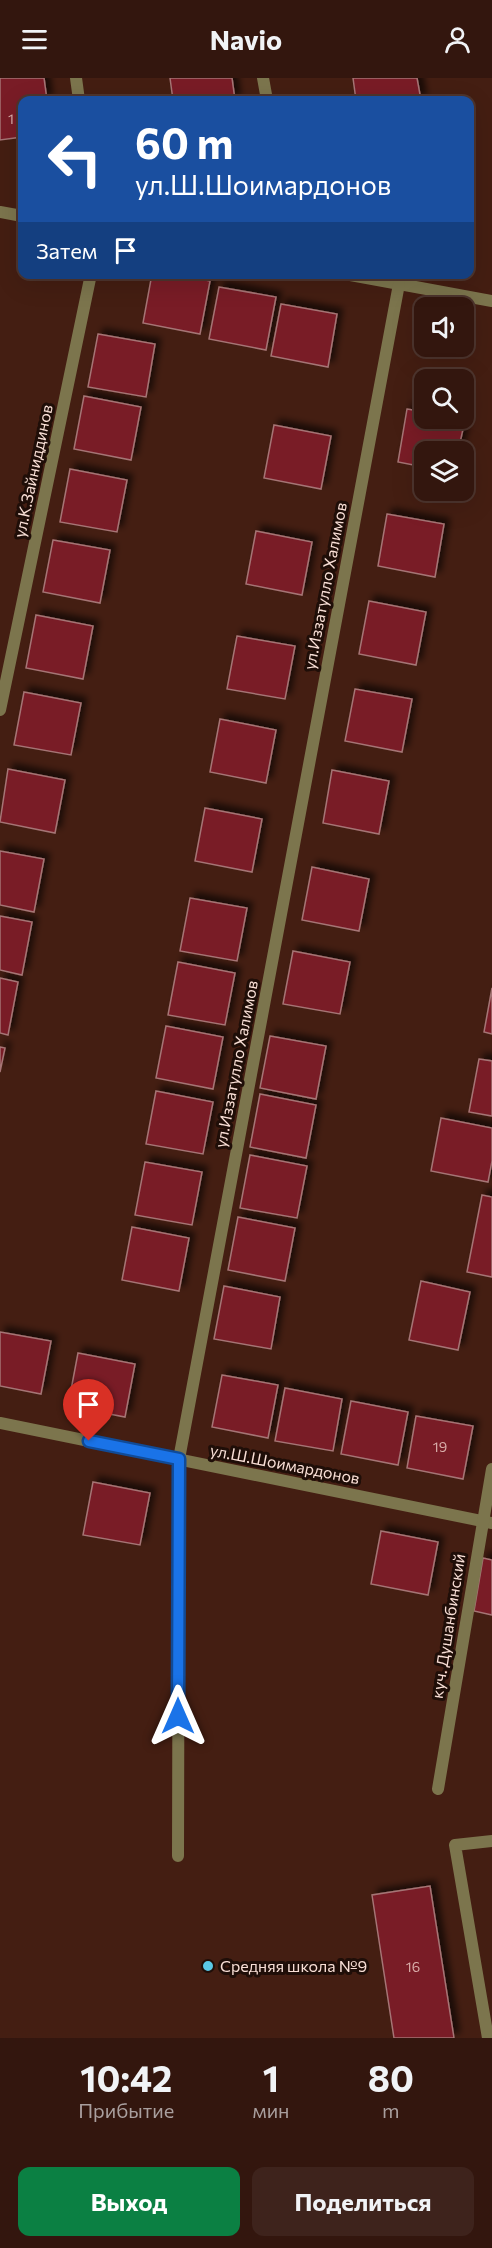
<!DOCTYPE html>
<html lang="ru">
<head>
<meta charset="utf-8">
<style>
  body { margin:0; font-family:Commissioner,sans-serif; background:#3e231c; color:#f1f3f6; height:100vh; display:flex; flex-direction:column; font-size:22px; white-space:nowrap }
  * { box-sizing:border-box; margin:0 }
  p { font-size:20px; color:#a99f9e }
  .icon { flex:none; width:33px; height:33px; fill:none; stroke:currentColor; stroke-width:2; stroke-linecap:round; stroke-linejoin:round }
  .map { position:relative; height:1960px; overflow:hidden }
  .side { display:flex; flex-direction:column; background:#33160e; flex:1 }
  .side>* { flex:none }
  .guide { position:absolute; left:18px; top:18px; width:456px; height:183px; border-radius:12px; box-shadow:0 6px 24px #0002,0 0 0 2px #4e352e; background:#1a4fa0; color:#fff; overflow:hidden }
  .controls { position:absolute; left:414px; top:219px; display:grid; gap:12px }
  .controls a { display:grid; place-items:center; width:60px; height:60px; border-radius:12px; background:#33160e; box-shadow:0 6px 24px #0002,0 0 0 2px #4e352e; font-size:30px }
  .pin { position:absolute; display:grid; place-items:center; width:51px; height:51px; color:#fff; margin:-62px -26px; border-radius:50% 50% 50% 0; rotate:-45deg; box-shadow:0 0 6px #0007 }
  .pin .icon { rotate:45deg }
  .me { position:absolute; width:66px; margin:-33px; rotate:0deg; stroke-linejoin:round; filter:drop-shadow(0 0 4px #0008) }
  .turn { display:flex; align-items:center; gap:21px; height:126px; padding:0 18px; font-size:27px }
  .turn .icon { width:78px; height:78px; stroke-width:2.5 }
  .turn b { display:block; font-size:42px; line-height:51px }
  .then { display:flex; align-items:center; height:57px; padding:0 18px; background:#0003; gap:12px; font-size:22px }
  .eta { display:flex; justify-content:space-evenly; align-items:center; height:102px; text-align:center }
  .eta b { font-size:36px; font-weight:700; line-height:42px }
  .cta { display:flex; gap:12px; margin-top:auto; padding:12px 18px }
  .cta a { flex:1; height:69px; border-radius:12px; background:#0b8043; color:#fff; font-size:24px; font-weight:700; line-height:69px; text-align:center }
  .cta a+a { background:#3e231c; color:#f1f3f6 }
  header { display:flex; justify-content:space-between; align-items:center; height:78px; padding:0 18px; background:#33160e; font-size:27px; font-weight:700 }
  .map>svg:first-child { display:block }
</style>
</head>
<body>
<header><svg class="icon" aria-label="menu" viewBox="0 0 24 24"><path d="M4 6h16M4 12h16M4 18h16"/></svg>Navio<svg class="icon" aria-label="person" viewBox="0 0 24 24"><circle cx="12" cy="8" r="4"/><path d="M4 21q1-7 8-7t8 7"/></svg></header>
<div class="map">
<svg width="492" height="1960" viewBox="0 0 492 1960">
  <defs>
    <filter id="shadow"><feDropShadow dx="5.5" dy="-5.5" stdDeviation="3" flood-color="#0009"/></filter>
  </defs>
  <rect width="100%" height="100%" fill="#441e12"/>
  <g fill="#791a27" stroke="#a57474" stroke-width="1.5" filter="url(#shadow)">
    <polygon points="0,0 44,0 47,22 22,22 22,59 0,62"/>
    <polygon points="170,0 232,0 235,22 173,22"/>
    <polygon points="353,0 417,0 421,22 356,22"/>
    <polygon points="152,196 176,196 210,203 200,256 143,245"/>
    <polygon points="219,209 276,219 266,272 209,261"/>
    <polygon points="281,226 337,236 328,289 271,278"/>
    <polygon points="98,256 155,266 146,319 88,309"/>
    <polygon points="84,318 141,329 131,382 74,371"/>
    <polygon points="407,331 424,334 424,340 465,342 458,374 424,374 424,389 398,384"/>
    <polygon points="274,347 331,358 321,411 264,400"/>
    <polygon points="70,391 127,402 117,454 60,444"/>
    <polygon points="387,436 444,446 435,499 378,488"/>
    <polygon points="256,453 312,464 302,517 246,506"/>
    <polygon points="53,462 110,472 100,525 43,514"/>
    <polygon points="369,523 426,534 416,587 359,576"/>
    <polygon points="36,537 93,548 83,601 26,590"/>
    <polygon points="237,558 295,568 285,621 227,611"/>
    <polygon points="355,611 412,621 402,674 345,663"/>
    <polygon points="24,614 81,625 71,677 14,667"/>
    <polygon points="220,641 276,652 266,705 210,694"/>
    <polygon points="8,691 65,702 55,755 0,744"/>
    <polygon points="332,692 389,703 379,756 323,745"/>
    <polygon points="205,730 262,741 252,794 195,783"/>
    <polygon points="0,773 44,781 34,834 0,827"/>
    <polygon points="312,789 369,801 359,853 302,842"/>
    <polygon points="190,820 247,830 237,883 180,873"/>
    <polygon points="0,838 32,844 22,897 0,892"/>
    <polygon points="293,873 350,884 340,936 283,926"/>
    <polygon points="178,884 235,895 225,947 168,937"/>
    <polygon points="0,900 18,904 8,957 0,955"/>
    <polygon points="492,910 492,956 484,954"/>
    <polygon points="166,948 223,959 213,1011 156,1000"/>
    <polygon points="270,958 326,968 316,1021 260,1010"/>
    <polygon points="0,969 5,970 0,994"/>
    <polygon points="479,981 492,983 492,1038 469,1034"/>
    <polygon points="156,1013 213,1024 203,1076 146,1066"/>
    <polygon points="260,1016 316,1027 306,1080 250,1069"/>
    <polygon points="441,1040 492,1050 492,1083 488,1104 431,1093"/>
    <polygon points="250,1077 307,1088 297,1140 240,1130"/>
    <polygon points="145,1084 202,1094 192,1147 135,1137"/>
    <polygon points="482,1117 492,1119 492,1199 467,1194"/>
    <polygon points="238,1139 295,1150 285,1203 228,1192"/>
    <polygon points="132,1149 189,1160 179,1213 122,1202"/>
    <polygon points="421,1203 470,1214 458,1272 409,1262"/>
    <polygon points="224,1208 280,1219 271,1271 214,1261"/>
    <polygon points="0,1254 51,1263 41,1316 0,1308"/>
    <polygon points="78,1275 135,1286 125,1339 68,1328"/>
    <polygon points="222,1297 278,1307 268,1360 212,1349"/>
    <polygon points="285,1310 342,1321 333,1373 275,1363"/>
    <polygon points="351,1323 408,1334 398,1387 341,1376"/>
    <polygon points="416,1338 473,1348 463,1401 407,1390"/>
    <polygon points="93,1404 150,1415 140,1467 83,1457"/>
    <polygon points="381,1453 438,1464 428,1517 371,1506"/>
    <polygon points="483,1480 492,1482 492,1537 474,1533"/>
    <polygon points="430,1808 454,1960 394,1960 372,1817"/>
  </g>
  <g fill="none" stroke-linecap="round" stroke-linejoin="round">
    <g stroke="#7c754d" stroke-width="12">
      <polyline points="0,1345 492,1445"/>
      <polyline points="488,1960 455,1767 492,1763"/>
    </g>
    <g stroke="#7c754d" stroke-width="12">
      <polyline points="76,0 79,22"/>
      <polyline points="263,0 267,22"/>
      <polyline points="0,134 22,138"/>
      <polyline points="345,196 492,223"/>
      <polyline points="0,632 91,196"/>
      <polyline points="438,1711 492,1391"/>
      <polyline points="178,1778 179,1381 399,206"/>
    </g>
  </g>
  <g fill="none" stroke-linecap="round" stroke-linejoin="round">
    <defs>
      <polyline id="route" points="89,1363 179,1381 178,1638"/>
    </defs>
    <use href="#route" stroke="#114b97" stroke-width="15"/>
    <use href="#route" stroke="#1a73e8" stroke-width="10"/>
  </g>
  <circle fill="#5ac8e6" stroke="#1f0e08" stroke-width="2" cx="208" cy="1888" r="6"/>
  <g text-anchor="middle" stroke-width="6" stroke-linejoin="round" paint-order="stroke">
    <g font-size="14" fill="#d9aeaa">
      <text x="11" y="46">1</text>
      <text x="440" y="1374">19</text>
      <text x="413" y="1894">16</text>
    </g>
    <g font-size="16" fill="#f9dfd6" stroke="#1f0e08">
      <text transform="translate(33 393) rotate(-78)" y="6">ул.К.Зайниддинов</text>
      <text transform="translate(325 508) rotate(-79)" y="6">ул.Иззатулло Халимов</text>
      <text transform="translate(236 986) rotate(-79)" y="6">ул.Иззатулло Халимов</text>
      <text transform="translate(285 1386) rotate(11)" y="6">ул.Ш.Шоимардонов</text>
      <text transform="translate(448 1548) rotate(-81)" y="6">куч. Душанбинский</text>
    </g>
    <g font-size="16" fill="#f9dfd6" stroke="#1f0e08" text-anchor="start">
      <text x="220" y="1894">Средняя школа №9</text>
    </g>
  </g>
</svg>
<div class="controls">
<a><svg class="icon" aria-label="sound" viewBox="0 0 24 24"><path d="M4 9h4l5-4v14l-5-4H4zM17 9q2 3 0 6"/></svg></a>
<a><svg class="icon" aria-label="search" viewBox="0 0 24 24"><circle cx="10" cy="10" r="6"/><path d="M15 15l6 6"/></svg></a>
<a><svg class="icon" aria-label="layers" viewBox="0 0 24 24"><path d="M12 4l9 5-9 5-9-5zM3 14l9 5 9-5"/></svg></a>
</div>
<div class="pin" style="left:89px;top:1363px;background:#d93025"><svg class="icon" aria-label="arrive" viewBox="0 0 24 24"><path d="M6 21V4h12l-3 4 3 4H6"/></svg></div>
<svg class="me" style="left:178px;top:1638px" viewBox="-20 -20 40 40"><path d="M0-17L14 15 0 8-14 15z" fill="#1a73e8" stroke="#fff" stroke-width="4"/></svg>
<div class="guide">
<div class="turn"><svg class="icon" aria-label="left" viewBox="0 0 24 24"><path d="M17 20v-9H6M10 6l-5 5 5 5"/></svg><div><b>60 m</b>ул.Ш.Шоимардонов</div></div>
<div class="then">Затем<svg class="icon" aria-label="arrive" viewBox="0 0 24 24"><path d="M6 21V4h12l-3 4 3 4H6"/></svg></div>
</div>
</div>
<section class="side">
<div class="eta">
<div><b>10:42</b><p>Прибытие</p></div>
<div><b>1</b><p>мин</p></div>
<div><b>80</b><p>m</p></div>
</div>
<div class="cta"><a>Выход</a><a>Поделиться</a></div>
</section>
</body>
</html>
